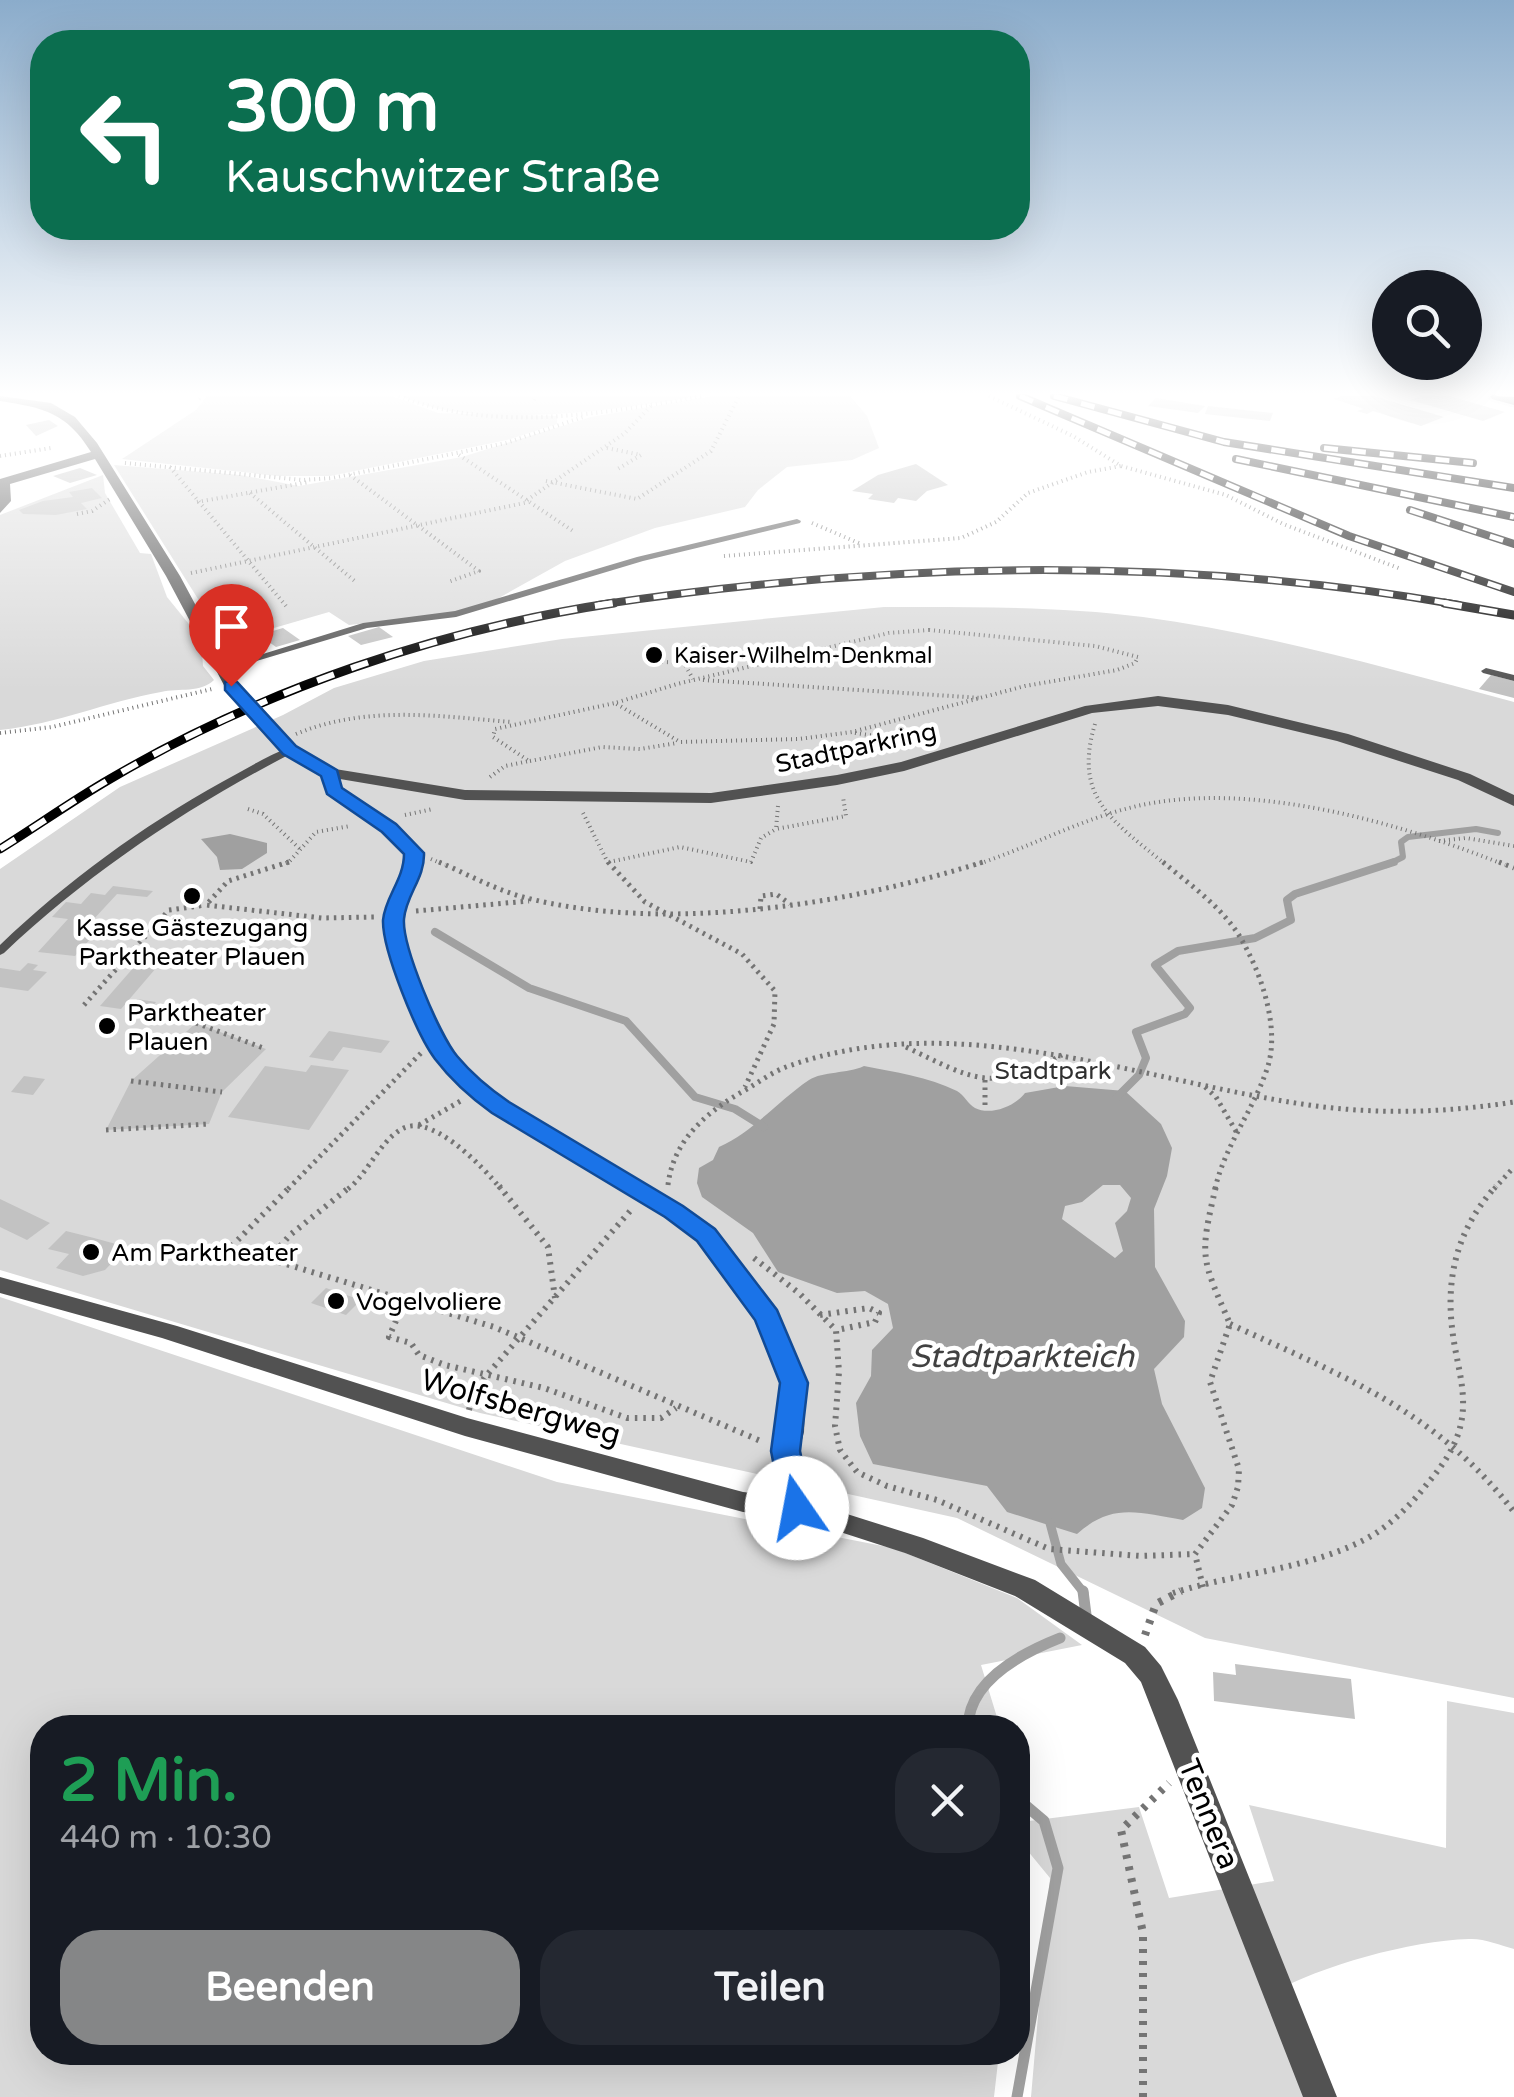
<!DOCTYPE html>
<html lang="de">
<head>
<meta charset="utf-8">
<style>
  body { margin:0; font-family:"Varela Round",sans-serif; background:#242831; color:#f1f3f6; height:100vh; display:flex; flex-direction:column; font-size:38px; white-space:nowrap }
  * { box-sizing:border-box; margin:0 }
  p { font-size:32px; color:#9ea1a6 }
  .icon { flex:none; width:55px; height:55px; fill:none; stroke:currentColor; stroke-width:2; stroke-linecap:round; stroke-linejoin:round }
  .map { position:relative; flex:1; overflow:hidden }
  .details { position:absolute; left:30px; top:1715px; width:1000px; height:350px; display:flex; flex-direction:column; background:#171b24; border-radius:40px; box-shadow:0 10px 40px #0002 }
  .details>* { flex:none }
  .top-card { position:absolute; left:30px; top:30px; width:1000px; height:210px; border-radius:40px; box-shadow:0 10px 40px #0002; background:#0b6e4f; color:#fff; overflow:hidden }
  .fabs { position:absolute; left:1372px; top:270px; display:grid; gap:20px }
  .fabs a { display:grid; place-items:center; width:110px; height:110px; border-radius:50%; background:#171b24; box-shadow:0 10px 40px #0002; font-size:50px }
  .pin { position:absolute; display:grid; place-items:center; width:85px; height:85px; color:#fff; margin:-102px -42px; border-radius:50% 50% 50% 0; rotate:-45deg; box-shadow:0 0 10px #0007 }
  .pin .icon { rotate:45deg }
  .me { position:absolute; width:110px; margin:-55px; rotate:348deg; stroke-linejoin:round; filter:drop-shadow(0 0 8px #0008) }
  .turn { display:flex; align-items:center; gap:35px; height:210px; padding:0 30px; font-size:45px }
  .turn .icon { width:130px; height:130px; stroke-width:2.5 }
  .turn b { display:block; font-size:70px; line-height:85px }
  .round { display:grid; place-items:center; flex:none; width:105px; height:105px; border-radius:40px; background:#242831 }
  .head { display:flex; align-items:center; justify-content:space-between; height:170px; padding:0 30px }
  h1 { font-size:60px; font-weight:700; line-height:75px; color:#1e9e55 }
  .button { display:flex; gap:20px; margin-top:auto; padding:20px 30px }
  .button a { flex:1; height:115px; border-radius:40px; background:#858687; color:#fff; font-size:40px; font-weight:700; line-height:115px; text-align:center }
  .button a+a { background:#242831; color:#f1f3f6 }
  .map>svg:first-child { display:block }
</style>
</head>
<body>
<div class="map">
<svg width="1514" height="2097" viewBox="0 0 1514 2097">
  <rect width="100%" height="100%" fill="#fff"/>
  <g fill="#d9d9d9">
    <polygon points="207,396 392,396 438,413 557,416 557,424 507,440 330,476 278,476 122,459 196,410"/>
    <path d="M402,396H698C623,409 470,432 402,396Z"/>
    <polygon points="712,396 850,396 867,416 879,448 852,460 787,467 758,490 745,507 655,528 565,561 497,599 450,614 349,625 329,612 225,642 114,465 240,475 299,486 462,457 591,417"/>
    <path d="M103,475L105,493L140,553L151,554L167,597L201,639L203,666L214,680C201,693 179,688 161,692C105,702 58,724 0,730V515Z"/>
    <path d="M884,607C970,607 1058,606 1143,617C1269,634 1391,669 1514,702V1698L1205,1638L957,1518L480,1413L0,1270V869L120,787L283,715L334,688L424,661L562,639Z"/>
    <polygon points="0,1297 557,1482 893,1548 1017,1598 1082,1645 981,1665 1000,1727 42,1728 42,2052 999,2053 994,2097 0,2097"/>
    <path d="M1447,1701L1514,1713V1949C1500,1945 1483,1938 1469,1939C1409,1941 1318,1966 1267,1996L1310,2097H1031L1050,1878L1018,1839V1784L1029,1821L1139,1807L1169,1898L1274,1881L1249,1805L1446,1848Z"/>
  </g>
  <g fill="#a0a0a0" fill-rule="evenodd">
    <polygon points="230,834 267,843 267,853 242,869 220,870 217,857 201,839"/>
    <path d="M864,1066C894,1072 929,1077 957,1091C964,1095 968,1104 975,1108C991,1116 1015,1106 1025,1093L1065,1086L1125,1091L1161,1124L1172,1148L1167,1176L1154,1209L1155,1267L1185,1321L1184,1337L1154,1369L1162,1404L1205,1488L1202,1508L1183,1520C1139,1513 1113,1502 1077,1534L1007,1512L987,1486L873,1464L860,1436L856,1403L871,1376L872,1350L893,1328L888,1304L865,1291L837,1293L778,1272L753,1233L702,1197L697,1183L699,1168L713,1160L719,1147C754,1131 778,1101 809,1080C823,1071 847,1074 864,1066ZM1103,1185H1120L1131,1198L1127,1211L1115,1223L1123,1251L1115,1258L1062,1219L1065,1206L1082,1202Z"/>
  </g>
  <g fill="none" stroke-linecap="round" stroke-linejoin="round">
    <polyline stroke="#a0a0a0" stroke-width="6" points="1387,865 1403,857 1401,842 1408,837 1476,829 1498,833"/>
    <g stroke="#a0a0a0" stroke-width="8">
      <polyline points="435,932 529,988 626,1021 695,1097 735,1109 764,1127"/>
      <polyline points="1117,1097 1139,1075 1146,1058 1136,1032 1185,1014 1190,1008 1155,965 1178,951 1255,938 1291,920 1287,900 1295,894 1394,862"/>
    </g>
    <polyline stroke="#a0a0a0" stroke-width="9" points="1050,1523 1061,1564 1084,1593"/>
    <g stroke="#a0a0a0" stroke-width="11">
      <polyline points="1083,1591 1086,1615"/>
      <path d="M968,1728C968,1681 1022,1653 1060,1638"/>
      <polyline points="1017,2097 1058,1868 1044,1821 1018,1799"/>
    </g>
  </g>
  <g fill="#c2c2c2">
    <polygon points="1342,396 1373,396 1444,417 1421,426 1373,411 1367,414 1357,411 1364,409 1334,399"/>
    <polygon points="1421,396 1449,396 1505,412 1483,421 1410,400"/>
    <polygon points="1156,398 1205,406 1198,413 1148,406"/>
    <polygon points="1208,406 1273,413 1270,421 1205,414"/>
    <polygon points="49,420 58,426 36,436 26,425"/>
    <polygon points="916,464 948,485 927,491 916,501 898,498 894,503 868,499 873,494 852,491 878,475"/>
    <polygon points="80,468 97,475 70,483 53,476"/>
    <polygon points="92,488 102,498 81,503 87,509 56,515 23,514 19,510 43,501 73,497 69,492"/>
    <polygon points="379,627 393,637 361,645 348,636"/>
    <polygon points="283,628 300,640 276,647 259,635"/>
    <polygon points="1491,675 1514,681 1514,698 1479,689"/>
    <polygon points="113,886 153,891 147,897 117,894 80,934 93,936 75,956 38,952 68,919 52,917 66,902 81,904 91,893 105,895"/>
    <polygon points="148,951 168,954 121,1009 100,1006"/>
    <polygon points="28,963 38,965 33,970 47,972 28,991 0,987 0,968 20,971"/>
    <polygon points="137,999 156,1002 144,1016 125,1013"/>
    <polygon points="196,1023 266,1049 222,1092 209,1124 106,1130 131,1081"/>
    <polygon points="329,1031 390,1041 381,1053 343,1047 333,1061 309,1057"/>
    <polygon points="311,1065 349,1070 309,1130 228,1117 265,1066 306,1072"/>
    <polygon points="24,1076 45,1079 33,1095 11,1092"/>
    <polygon points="0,1199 50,1223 27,1240 0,1227"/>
    <polygon points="66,1231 94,1238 127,1247 105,1270 83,1276 56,1268 69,1254 48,1249"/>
    <polygon points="326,1288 361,1300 346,1315 311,1303"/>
    <polygon points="1235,1664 1351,1679 1355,1719 1214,1701 1213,1672 1236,1675"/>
  </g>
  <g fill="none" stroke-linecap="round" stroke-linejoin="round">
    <defs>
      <polygon id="primary" points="1490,396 1514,397 1514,405 1492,399"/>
    </defs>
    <use href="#primary" stroke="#dbdbdb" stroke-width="5"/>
    <g stroke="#747474" stroke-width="4" stroke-dasharray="1 4" stroke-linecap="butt">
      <path d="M399,396C496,434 604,413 704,396"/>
      <polyline points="989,396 1073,436 1121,466 1226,495 1283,524 1401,569"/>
      <polyline points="199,399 202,396"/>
      <polyline points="534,400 536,396"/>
      <polyline points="607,448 641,455 616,470"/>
      <polyline points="459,455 573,531"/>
      <polyline points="0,456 51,448"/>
      <polyline points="125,463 303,480 332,478 506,443 583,417"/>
      <polyline points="170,467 286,606"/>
      <polyline points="350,475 479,571 448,582"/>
      <polyline points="546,481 637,499 711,451 739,396"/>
      <polyline points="250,493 357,583"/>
      <polyline points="527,500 625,433 652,405"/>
      <polyline points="197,502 309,482"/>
      <polyline points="77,514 92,511 110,499"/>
      <polyline points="812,523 861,544"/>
      <polyline points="724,556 961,538 996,522 1028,493 1088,472 1121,466"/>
      <polyline points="191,573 529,502"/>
      <polygon points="929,630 1095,646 1138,657 1135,663 1117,670 1025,686 852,732 799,739 680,742 615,703 677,684 889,633"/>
      <polyline points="647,661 684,663 693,679"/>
      <polyline points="703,680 982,698"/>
      <path d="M1095,724C1072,799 1115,822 1166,865"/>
      <polyline points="0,733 52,727 212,689"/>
      <polyline points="855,733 918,742"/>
      <path d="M296,734C366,705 437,716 511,722"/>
      <polyline points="530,761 602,747 640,749 677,743"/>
      <polyline points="490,777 505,766 529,761 493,737 495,729 615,703"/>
      <polyline points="778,806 776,829 846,816 843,797"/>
      <polyline points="248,809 263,814 301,850"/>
      <polyline points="583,813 609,865"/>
      <polyline points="405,815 433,809"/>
      <polyline points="1439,841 1466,838 1514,846"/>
      <polyline points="431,859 445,865"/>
      <polyline points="609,862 680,847 751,862 761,838 776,829"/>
      <polyline points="281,865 289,862 316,832 350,826"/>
      <path d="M975,865C1028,848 1079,820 1133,807C1248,779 1398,822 1505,865"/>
    </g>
    <g stroke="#747474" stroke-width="5" stroke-dasharray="2.5 5" stroke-linecap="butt">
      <polyline points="289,862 228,881 206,905 322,918 375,917"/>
      <path d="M439,862C467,874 494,889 523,897C662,934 848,905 983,862"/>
      <polyline points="608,862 645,902 742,954 775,991 774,1024 745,1087"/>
      <path d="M1163,862C1189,884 1222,907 1240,937C1261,972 1281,1029 1267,1069C1253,1111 1225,1145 1215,1189"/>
      <polyline points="1499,862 1514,868"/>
      <polyline points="760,909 761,896 776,894 790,904"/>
      <polyline points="416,911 529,901"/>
      <polyline points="84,1005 169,910 206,905"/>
      <polyline points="196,1023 266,1049"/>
      <path d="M906,1047C975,1080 989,1093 1062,1055"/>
      <polyline points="985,1080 985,1106"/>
      <polyline points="131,1081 222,1092"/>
      <polyline points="1205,1087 1216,1097 1237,1133"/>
      <polyline points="419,1125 464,1099"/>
      <polyline points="106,1130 209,1124"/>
      <path d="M668,1185C673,1142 704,1114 740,1093C755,1085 770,1073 786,1067C954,1006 1135,1079 1302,1104C1373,1115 1444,1113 1514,1102"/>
      <polyline points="288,1189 421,1053"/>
      <path d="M348,1189C368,1173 379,1143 400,1130C430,1110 483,1167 501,1189"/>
      <polyline points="1494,1189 1514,1167"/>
    </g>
    <g stroke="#747474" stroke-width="6" stroke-dasharray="2.5 6" stroke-linecap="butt">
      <polyline points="499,1186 548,1247 555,1298"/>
      <polyline points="220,1258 269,1259 494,1327 763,1442"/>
      <polyline points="220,1258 291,1186"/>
      <polyline points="754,1258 800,1294 836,1330 839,1372 835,1426 840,1450 857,1472 887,1486 937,1500 1049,1549 1141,1556 1195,1554"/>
      <polyline points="269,1259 290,1235 351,1186"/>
      <polyline points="410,1300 401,1309 389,1337 411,1343 419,1355 445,1365 544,1388 627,1418 661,1418 676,1408"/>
      <polyline points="820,1315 869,1308 879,1313 875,1322 837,1330"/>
      <path d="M1230,1324C1342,1376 1436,1410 1514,1512"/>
      <polyline points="469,1410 472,1396 485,1377 631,1210"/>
      <path d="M1203,1587L1195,1554L1232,1505L1238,1487L1239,1469L1210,1382L1230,1324C1201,1257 1199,1258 1216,1186"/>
      <path d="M1173,1593C1236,1573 1305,1570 1364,1540C1389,1527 1410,1506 1427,1484C1444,1464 1458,1444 1462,1418C1466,1392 1458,1367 1454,1342C1444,1282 1455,1232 1496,1186"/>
    </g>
    <g stroke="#747474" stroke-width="8" stroke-dasharray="4 8" stroke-linecap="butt">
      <polyline points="1145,1635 1156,1604 1181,1591"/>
      <polyline points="1143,2097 1143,1933 1121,1830 1169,1783"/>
    </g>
    <g fill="#525252" fill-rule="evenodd">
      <polygon points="797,519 801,521 800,523 643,561 456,617 367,628 226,670 220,670 218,668 363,623 455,611 637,557"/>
      <polygon points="1486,668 1514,675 1514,681 1483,673 1481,671"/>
      <path d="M290,747L294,748V752C188,807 91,871 4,953L0,955V945C67,881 141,827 222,782C244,770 267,756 290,747Z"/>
    </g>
    <path fill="#525252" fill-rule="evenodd" d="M0,396L51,403L75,417L97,443L180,576L238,684L296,747L335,769L465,790L711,793L837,775L901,762L1085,706L1158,696L1228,705L1348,734L1470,774L1514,795V806L1458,780L1337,741L1228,715L1158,706L1092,713L904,771L837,785L711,803L465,800L340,779L342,788L395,824L423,853L420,870L405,909L404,932L421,989L447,1044L471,1073L501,1098L682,1207L714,1230L738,1260L780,1317L806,1383L804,1432L799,1451L809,1502L923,1538L1035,1580L1145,1647L1161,1666L1178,1700L1337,2097H1303L1141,1682L1125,1663L1015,1596L905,1553L797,1518L743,1512L465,1436L162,1338L0,1293V1277L177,1326L467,1418L743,1492L782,1496L773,1451L778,1432L782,1383L757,1319L722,1270L698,1240L666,1217L486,1107L450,1074L427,1044L402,989L385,932L386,909L403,870L405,854L383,832L328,794L322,775L284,753L226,689L166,576L95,459L10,484L11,501L0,513V479L91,452C66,412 44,408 0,401Z"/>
    <use href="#primary" fill="#000" fill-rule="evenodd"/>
    <polyline stroke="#000" stroke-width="2.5" points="1493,396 1514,402"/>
    <defs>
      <g id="rail-far1">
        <polyline points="1020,396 1349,536 1514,592"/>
        <polyline points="1054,396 1224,442 1514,488"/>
        <polyline points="1324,448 1473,463"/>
        <polyline points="1236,459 1514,517"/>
        <polyline points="1410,510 1514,544"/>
        <path d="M598,605C883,562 1174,555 1459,605"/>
      </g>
      <g id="rail">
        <polyline points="1444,603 1514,615"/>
        <path d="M0,849C37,826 72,801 110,779C261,690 441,629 614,603"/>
      </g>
    </defs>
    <use href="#rail-far1" stroke="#000" stroke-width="8"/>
    <use href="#rail" stroke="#000" stroke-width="9"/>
    <use href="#rail-far1" stroke="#fff" stroke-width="5" stroke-dasharray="14" stroke-linecap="butt"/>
    <use href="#rail" stroke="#fff" stroke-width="6" stroke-dasharray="18" stroke-linecap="butt"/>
  </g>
  <linearGradient id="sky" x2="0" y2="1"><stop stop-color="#8baccb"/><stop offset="0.57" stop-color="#fff"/><stop offset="1" stop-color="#fff" stop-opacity="0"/></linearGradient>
  <rect width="1514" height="690" fill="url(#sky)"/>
  <path fill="#1a73e8" stroke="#114b97" stroke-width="2.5" d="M231,681L237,682L296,746L337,770L342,788L396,824L424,853C425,878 406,895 404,919C402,946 439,1034 457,1056C472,1074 490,1089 509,1102L683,1206L715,1229L777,1310L808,1383L800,1451L812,1508L808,1516L797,1520L787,1516L782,1508L771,1451L780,1383L755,1320L697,1241L665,1217L492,1113C471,1098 451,1080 435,1059C417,1035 382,950 383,920C385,897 404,879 404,854L382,832L327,794L321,776L283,754L225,690V682Z"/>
  <g fill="#000" stroke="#fff" stroke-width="4">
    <circle cx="654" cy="655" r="10"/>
    <circle cx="192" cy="896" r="10"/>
    <circle cx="107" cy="1026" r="10"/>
    <circle cx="91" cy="1252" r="10"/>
    <circle cx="336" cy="1301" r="10"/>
  </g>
  <g text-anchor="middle" stroke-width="9" stroke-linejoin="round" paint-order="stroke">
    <g font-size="22" fill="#000" stroke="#fff" text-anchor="start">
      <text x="674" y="663">Kaiser-Wilhelm-Denkmal</text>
    </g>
    <g font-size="25" fill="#000" stroke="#fff">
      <text transform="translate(856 747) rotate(-12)" y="9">Stadtparkring</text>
    </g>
    <g font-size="25" fill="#000" stroke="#fff" text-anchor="start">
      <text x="192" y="936" text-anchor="middle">Kasse Gästezugang<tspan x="192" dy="29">Parktheater Plauen</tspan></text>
      <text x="127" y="1021">Parktheater<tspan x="127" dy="29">Plauen</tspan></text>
      <text x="111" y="1261">Am Parktheater</text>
      <text x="356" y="1310">Vogelvoliere</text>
    </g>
    <g font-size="25" fill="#303030" stroke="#fff">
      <text x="1053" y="1079">Stadtpark</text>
    </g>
    <g font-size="30" fill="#000" stroke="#fff">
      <text transform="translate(521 1407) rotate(16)" y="10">Wolfsbergweg</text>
      <text transform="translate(1209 1814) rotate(68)" y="10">Tennera</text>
    </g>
    <g font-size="32" font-style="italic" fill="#414141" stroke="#fff">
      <text x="1022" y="1367">Stadtparkteich</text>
    </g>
  </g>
</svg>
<div class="fabs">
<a><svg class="icon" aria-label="search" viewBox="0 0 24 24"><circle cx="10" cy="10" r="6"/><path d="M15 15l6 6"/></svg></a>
</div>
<div class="pin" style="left:231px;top:686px;background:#d93025"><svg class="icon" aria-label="arrive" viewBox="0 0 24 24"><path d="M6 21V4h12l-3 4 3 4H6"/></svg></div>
<svg class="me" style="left:797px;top:1508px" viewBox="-20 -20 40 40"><circle r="19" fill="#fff"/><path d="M0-13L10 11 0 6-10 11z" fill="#1a73e8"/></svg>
<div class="top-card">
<div class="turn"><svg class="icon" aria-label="left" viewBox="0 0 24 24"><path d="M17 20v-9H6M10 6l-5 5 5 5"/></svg><div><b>300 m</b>Kauschwitzer Straße</div></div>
</div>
<section class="details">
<div class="head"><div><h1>2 Min.</h1><p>440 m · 10:30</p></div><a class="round"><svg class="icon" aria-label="close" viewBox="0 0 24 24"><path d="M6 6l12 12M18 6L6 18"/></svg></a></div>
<div class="button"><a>Beenden</a><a>Teilen</a></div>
</section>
</div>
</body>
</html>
